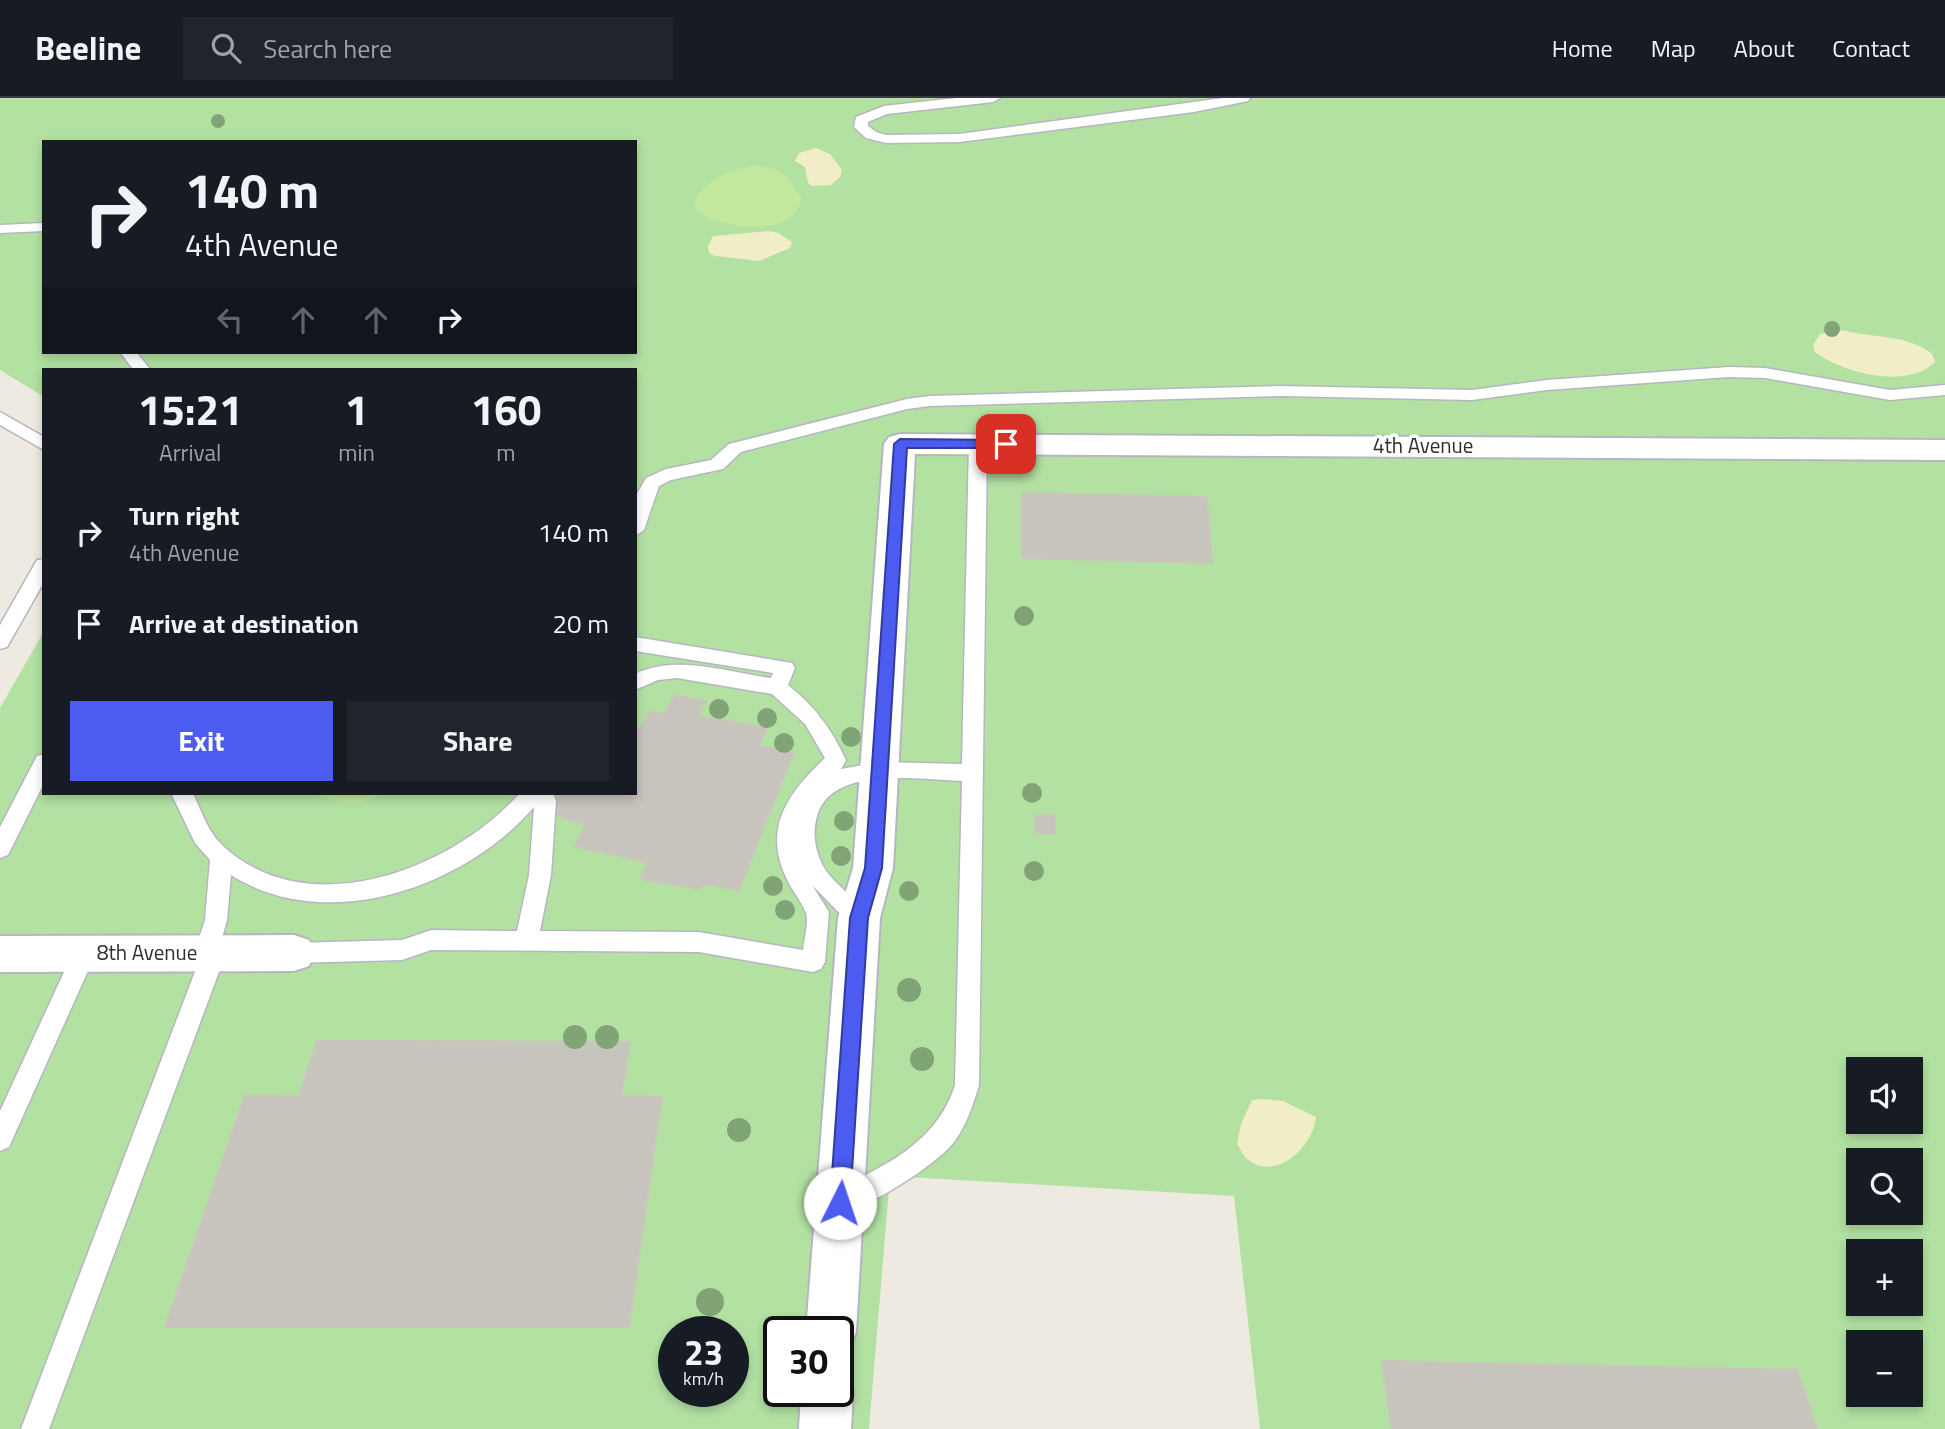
<!DOCTYPE html>
<html lang="en">
<head>
<meta charset="utf-8">
<style>
  body { margin:0; font-family:"Titillium Web",sans-serif; background:#20242c; color:#f1f3f6; height:100vh; display:flex; flex-direction:column; font-size:26px; white-space:nowrap }
  * { box-sizing:border-box; margin:0 }
  p { font-size:23px; color:#9ea1a6 }
  .icon { flex:none; width:38px; height:38px; fill:none; stroke:currentColor; stroke-width:2; stroke-linecap:round; stroke-linejoin:round }
  .map { position:relative; flex:1; overflow:hidden }
  .drawer { position:absolute; left:42px; top:270px; width:595px; height:427px; display:flex; flex-direction:column; background:#171b24; border-radius:0px; box-shadow:0 4px 10px #0003 }
  .drawer>* { flex:none }
  .guide { position:absolute; left:42px; top:42px; width:595px; height:214px; border-radius:0px; box-shadow:0 4px 10px #0003; background:#171b24; color:#f1f3f6; overflow:hidden }
  .controls { position:absolute; left:1846px; top:959px; display:grid; gap:14px }
  .controls a { display:grid; place-items:center; width:77px; height:77px; border-radius:0px; background:#171b24; box-shadow:0 4px 10px #0003; font-size:35px }
  .speed { position:absolute; left:658px; top:1218px; display:flex; gap:14px; font-size:35px; font-weight:700; text-align:center }
  .speed>* { display:grid; place-content:center; width:91px; height:91px; border-radius:50%; background:#171b24; box-shadow:0 4px 10px #0003; line-height:1 }
  .speed small { font-size:18px; font-weight:400 }
  .speed .limit { border:4px solid #111; border-radius:10px; background:#fff; color:#111 }
  .pin { position:absolute; display:grid; place-items:center; width:60px; height:60px; color:#fff; margin:-30px; border-radius:14px; box-shadow:0 4px 10px #0006 }
  .me { position:absolute; width:77px; margin:-38px; rotate:4deg; stroke-linejoin:round; filter:drop-shadow(0 0 5px #0008) }
  .turn { display:flex; align-items:center; gap:24px; height:147px; padding:0 28px; font-size:32px }
  .turn .icon { width:91px; height:91px; stroke-width:2.5 }
  .turn b { display:block; font-size:49px; line-height:60px }
  .lanes { display:flex; align-items:center; height:66px; padding:0 28px; background:#0003; justify-content:center; gap:35px; direction:ltr }
  .lanes .off { opacity:.35 }
  .eta { display:flex; justify-content:space-evenly; align-items:center; height:119px; text-align:center }
  .eta b { font-size:42px; font-weight:700; line-height:49px }
  .action { display:flex; gap:14px; margin-top:auto; padding:14px 28px }
  .action a { flex:1; height:80px; border-radius:0px; background:#4c5cf1; color:#fff; font-size:28px; font-weight:700; line-height:80px; text-align:center }
  .action a+a { background:#20242c; color:#f1f3f6 }
  ul { padding:0; list-style:none }
  li { display:flex; align-items:center; gap:21px; height:91px; padding:0 28px }
  li div { flex:1 }
  li b { display:block; font-size:26px }
  li em { font-style:normal }
  header { display:flex; align-items:center; gap:42px; box-sizing:border-box; height:98px; padding:0 35px; background:#171b24; border-bottom:2px solid #363941 }
  header strong { font-size:33px }
  nav { display:flex; gap:38px; margin-inline-start:auto; font-size:24px }
  .search { width:490px; height:63px; background:#20242c; display:flex; align-items:center; gap:18px; box-sizing:border-box; padding:0 24px; border-radius:0px; color:#9ea1a6; font-size:26px }
  .map>svg:first-child { display:block }
</style>
</head>
<body>
<header>
<strong>Beeline</strong>
<div class="search"><svg class="icon" aria-label="search" viewBox="0 0 24 24"><circle cx="10" cy="10" r="6"/><path d="M15 15l6 6"/></svg>Search here</div>
<nav><a>Home</a><a>Map</a><a>About</a><a>Contact</a></nav>
</header>
<div class="map">
<svg width="1945" height="1331" viewBox="0 0 1945 1331">
  <rect width="100%" height="100%" fill="#eeeae2"/>
  <path fill="#b2e1a2" fill-rule="evenodd" d="M0,0H1945V1331H1260L1234,1098L890,1078L869,1331H0V610L44,533V695H635V271H44V299L0,272ZM44,44H635V254H44ZM1858,971H1911V1024H1858ZM1858,1062H1911V1115H1858ZM1858,1153H1911V1206H1858ZM674,1234H733V1293H674ZM779,1234H838V1293H779ZM1858,1244H1911V1297H1858Z"/>
  <g fill="#f1eec7">
    <polygon points="816,50 830,56 842,72 840,79 831,87 812,88 808,85 805,69 795,63 799,55"/>
    <polygon points="769,133 778,135 792,144 790,150 759,163 715,158 709,155 708,148 713,138"/>
    <path d="M1843,232C1873,241 1906,235 1932,256L1935,264C1907,292 1843,275 1815,254L1813,247L1820,236Z"/>
    <path d="M1262,1001L1283,1003L1316,1019C1313,1049 1275,1086 1246,1060C1242,1056 1240,1050 1237,1046L1241,1026L1252,1002Z"/>
  </g>
  <g fill="#c2e89e">
    <path d="M754,68C782,70 787,76 801,99C799,141 718,132 696,112L694,105C703,82 731,71 754,68Z"/>
    <path d="M315,695H382C364,710 334,705 315,695Z"/>
  </g>
  <g fill="#c7c4bd" stroke="#cac6bb" stroke-width="2">
    <polygon points="1022,395 1207,399 1212,465 1022,460"/>
    <polygon points="675,597 706,603 698,618 767,630 760,648 794,654 739,792 704,786 700,791 641,781 647,764 574,748 586,726 550,716 560,695 635,695 635,628 641,629 649,614 664,616"/>
    <polygon points="1055,717 1055,735 1036,735 1034,718"/>
    <polygon points="317,943 630,944 621,998 662,999 629,1229 165,1229 245,997 299,998"/>
    <polygon points="1382,1263 1797,1272 1817,1331 1392,1331"/>
  </g>
  <g fill="none" stroke-linecap="round" stroke-linejoin="round">
    <defs>
      <g id="lane">
        <polygon points="956,0 1000,0 993,4 887,16 868,24 868,28 876,34 886,37 959,36 1223,0 1250,0 1248,3 1194,14 959,44 886,45 866,40 854,29 856,19 884,8"/>
        <polygon points="44,125 44,133 0,135 0,127"/>
        <polygon points="120,254 136,254 150,271 133,271"/>
        <polygon points="1729,269 1765,270 1890,292 1945,287 1945,297 1890,302 1765,280 1729,279 1547,292 1472,302 1281,298 930,308 907,311 741,354 723,371 671,382 659,388 644,432 635,438 635,399 646,380 666,371 711,362 729,346 907,301 930,298 1281,288 1472,292 1547,282"/>
        <polygon points="0,314 44,339 44,352 0,327"/>
        <path d="M978,340L987,346L979,987C973,1008 964,1035 948,1051C919,1078 878,1102 841,1117L832,1113L828,1104C835,1089 857,1082 871,1074C910,1054 942,1029 955,987L962,683C922,682 835,667 818,715C812,733 814,749 822,766C829,781 855,801 867,813L870,820L867,827L859,830L851,827L812,787L829,814L825,864L821,871L813,874L699,854L431,852L402,862L294,865L286,862L282,855L286,848L294,845L402,842L431,832L517,833L529,777L534,709C465,789 327,838 231,777L227,822L220,847L226,855L49,1331H21L199,863L194,855L205,822L210,762L195,745L171,695H193C201,712 207,732 221,746C306,828 452,772 520,695H553L556,703L551,777L540,833L699,834L803,852C804,842 809,824 806,815C801,802 790,790 785,777C763,728 790,693 825,660L805,626L772,596L677,580L658,582L635,592V576C676,556 727,574 771,580L773,575L635,553V539L792,565L795,570L788,587C815,608 832,632 846,662L841,671L880,664L962,666L969,346Z"/>
        <polygon points="44,461 44,484 7,549 0,551 0,527 37,462"/>
        <polygon points="44,656 44,685 8,757 0,760 0,729 37,658"/>
        <polygon points="84,845 92,848 96,855 9,1049 0,1053 0,1013 76,848"/>
      </g>
      <g id="street">
        <polygon points="900,336 1945,342 1945,362 915,356 893,770 880,820 856,1234 849,1252 838,1256 838,1234 806,1234 838,820 853,770 884,346 889,339"/>
        <polygon points="294,837 309,842 315,855 309,868 294,873 0,874 0,838"/>
        <polygon points="838,1272 845,1275 853,1293 851,1331 799,1331 801,1293 838,1293"/>
      </g>
    </defs>
    <use href="#lane" stroke="#b5b6c0" stroke-width="3"/>
    <use href="#street" stroke="#b5b6c0" stroke-width="4"/>
    <use href="#lane" fill="#fff" fill-rule="evenodd"/>
    <use href="#street" fill="#fff" fill-rule="evenodd"/>
  </g>
  <g fill="#81a477">
    <circle cx="218" cy="23" r="7"/>
    <circle cx="1832" cy="231" r="8"/>
    <circle cx="1024" cy="518" r="10"/>
    <circle cx="719" cy="611" r="10"/>
    <circle cx="767" cy="620" r="10"/>
    <circle cx="851" cy="639" r="10"/>
    <circle cx="784" cy="645" r="10"/>
    <circle cx="1032" cy="695" r="10"/>
    <circle cx="844" cy="723" r="10"/>
    <circle cx="841" cy="758" r="10"/>
    <circle cx="1034" cy="773" r="10"/>
    <circle cx="773" cy="788" r="10"/>
    <circle cx="909" cy="793" r="10"/>
    <circle cx="785" cy="812" r="10"/>
    <circle cx="909" cy="892" r="12"/>
    <circle cx="575" cy="939" r="12"/>
    <circle cx="607" cy="939" r="12"/>
    <circle cx="922" cy="961" r="12"/>
    <circle cx="739" cy="1032" r="12"/>
    <circle cx="710" cy="1204" r="14"/>
  </g>
  <polygon fill="#4c5cf1" stroke="#313c9d" stroke-width="2" points="900,341 1006,342 1012,346 1006,350 907,350 882,770 868,820 850,1105 847,1112 840,1115 833,1112 830,1105 850,820 865,770 894,346"/>
  <g text-anchor="middle" stroke-width="7" stroke-linejoin="round" paint-order="stroke">
    <g font-size="21" fill="#2e2e2e" stroke="#fff">
      <text x="1423" y="355">4th Avenue</text>
      <text x="147" y="862">8th Avenue</text>
    </g>
  </g>
</svg>
<div class="controls">
<a><svg class="icon" aria-label="sound" viewBox="0 0 24 24"><path d="M4 9h4l5-4v14l-5-4H4zM17 9q2 3 0 6"/></svg></a>
<a><svg class="icon" aria-label="search" viewBox="0 0 24 24"><circle cx="10" cy="10" r="6"/><path d="M15 15l6 6"/></svg></a>
<a>+</a>
<a>−</a>
</div>
<div class="speed"><div>23<small>km/h</small></div><div class="limit">30</div></div>
<div class="pin" style="left:1006px;top:346px;background:#d93025"><svg class="icon" aria-label="arrive" viewBox="0 0 24 24"><path d="M6 21V4h12l-3 4 3 4H6"/></svg></div>
<svg class="me" style="left:840px;top:1105px" viewBox="-20 -20 40 40"><circle r="19" fill="#fff"/><path d="M0-13L10 11 0 6-10 11z" fill="#4c5cf1"/></svg>
<div class="guide">
<div class="turn"><svg class="icon" aria-label="right" viewBox="0 0 24 24"><path d="M7 20v-9h11M14 6l5 5-5 5"/></svg><div><b>140 m</b>4th Avenue</div></div>
<div class="lanes"><svg class="icon off" aria-label="left" viewBox="0 0 24 24"><path d="M17 20v-9H6M10 6l-5 5 5 5"/></svg><svg class="icon off" aria-label="ahead" viewBox="0 0 24 24"><path d="M12 20V5M6 11l6-6 6 6"/></svg><svg class="icon off" aria-label="ahead" viewBox="0 0 24 24"><path d="M12 20V5M6 11l6-6 6 6"/></svg><svg class="icon" aria-label="right" viewBox="0 0 24 24"><path d="M7 20v-9h11M14 6l5 5-5 5"/></svg></div>
</div>
<section class="drawer">
<div class="eta">
<div><b>15:21</b><p>Arrival</p></div>
<div><b>1</b><p>min</p></div>
<div><b>160</b><p>m</p></div>
</div>
<ul>
<li><svg class="icon" aria-label="right" viewBox="0 0 24 24"><path d="M7 20v-9h11M14 6l5 5-5 5"/></svg><div><b>Turn right</b><p>4th Avenue</p></div><em>140 m</em></li>
<li><svg class="icon" aria-label="arrive" viewBox="0 0 24 24"><path d="M6 21V4h12l-3 4 3 4H6"/></svg><div><b>Arrive at destination</b></div><em>20 m</em></li>
</ul>
<div class="action"><a>Exit</a><a>Share</a></div>
</section>
</div>
</body>
</html>
